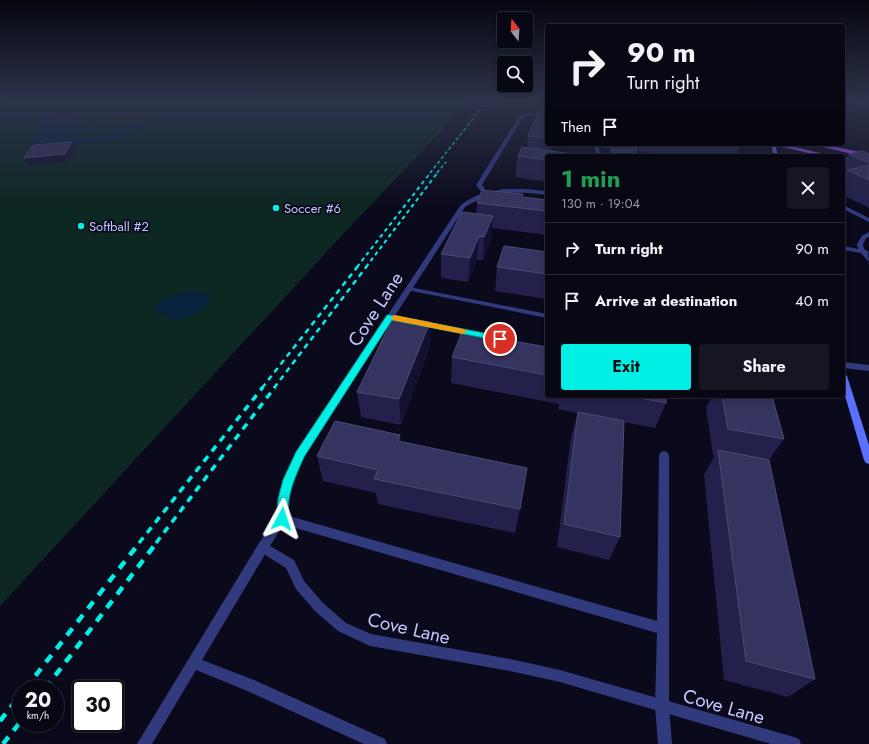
<!DOCTYPE html>
<html lang="en">
<head>
<meta charset="utf-8">
<style>
  body { margin:0; font-family:Jost,sans-serif; background:#161622; color:#f1f3f6; height:100vh; display:flex; flex-direction:column; font-size:15px; white-space:nowrap }
  * { box-sizing:border-box; margin:0 }
  p { font-size:13px; color:#989aa0 }
  .icon { flex:none; width:22px; height:22px; fill:none; stroke:currentColor; stroke-width:2; stroke-linecap:round; stroke-linejoin:round }
  .map { position:relative; flex:1; overflow:hidden }
  .drawer { position:absolute; left:545px; top:154px; width:300px; height:244px; display:flex; flex-direction:column; background:#080815; border-radius:4px; box-shadow:0 2px 6px #0003,0 0 0 1px #292934 }
  .drawer>* { flex:none }
  .top-card { position:absolute; left:545px; top:24px; width:300px; height:122px; border-radius:4px; box-shadow:0 2px 6px #0003,0 0 0 1px #292934; background:#080815; color:#f1f3f6; overflow:hidden }
  .needle { width:26px; rotate:343deg }
  .tools { position:absolute; left:497px; top:12px; display:grid; gap:8px }
  .tools a { display:grid; place-items:center; width:36px; height:36px; border-radius:4px; background:#080815; box-shadow:0 2px 6px #0003,0 0 0 1px #292934; font-size:20px }
  .speed { position:absolute; left:12px; top:680px; display:flex; gap:8px; font-size:20px; font-weight:700; text-align:center }
  .speed>* { display:grid; place-content:center; width:52px; height:52px; border-radius:50%; background:#080815; box-shadow:0 2px 6px #0003,0 0 0 1px #292934; line-height:1 }
  .speed small { font-size:10px; font-weight:400 }
  .speed .limit { border:2px solid #111; border-radius:6px; background:#fff; color:#111 }
  .pin { position:absolute; display:grid; place-items:center; width:34px; height:34px; color:#fff; margin:-17px; border:2px solid #fff; border-radius:50%; box-shadow:0 1px 4px #0007 }
  .me { position:absolute; width:44px; margin:-22px; rotate:5deg; stroke-linejoin:round; filter:drop-shadow(0 0 3px #0008) }
  .turn { display:flex; align-items:center; gap:14px; height:84px; padding:0 16px; font-size:18px }
  .turn .icon { width:52px; height:52px; stroke-width:2.5 }
  .turn b { display:block; font-size:28px; line-height:34px }
  .then { display:flex; align-items:center; height:38px; padding:0 16px; background:#0003; gap:8px; font-size:15px }
  .round { display:grid; place-items:center; flex:none; width:42px; height:42px; border-radius:4px; background:#161622 }
  .head { display:flex; align-items:center; justify-content:space-between; height:68px; padding:0 16px }
  h1 { font-size:24px; font-weight:700; line-height:30px; color:#1e9e55 }
  .primary-button { display:flex; gap:8px; margin-top:auto; padding:8px 16px }
  .primary-button a { flex:1; height:46px; border-radius:4px; background:#00f0e5; color:#111; font-size:16px; font-weight:700; line-height:46px; text-align:center }
  .primary-button a+a { background:#161622; color:#f1f3f6 }
  ul { padding:0; list-style:none }
  li { display:flex; align-items:center; gap:12px; height:52px; padding:0 16px; border-top:1px solid #292934 }
  li div { flex:1 }
  li b { display:block; font-size:15px }
  li em { font-style:normal }
  .map>svg:first-child { display:block }
</style>
</head>
<body>
<div class="map">
<svg width="869" height="744" viewBox="0 0 869 744">
  <rect width="100%" height="100%" fill="#0a0a1c"/>
  <polygon fill="#0d2722" points="6,100 471,100 458,113 347,230 0,606 0,107"/>
  <g fill="#08233e" fill-rule="evenodd">
    <path d="M65,110L77,111L79,115L78,123L83,127H91L159,121L157,123L110,141L48,147L31,145L29,142L48,115L51,112ZM123,128L128,129L96,136L65,138L70,134L78,132Z"/>
    <path d="M198,291L207,294L210,301C203,311 185,322 172,319C166,318 158,311 152,308C165,295 181,293 198,291Z"/>
  </g>
  <g fill="none" stroke-linecap="round" stroke-linejoin="round">
    <g fill="#323a7e" fill-rule="evenodd">
      <polygon points="529,113 547,116 547,118 529,115 523,117 482,185 488,193 493,195 490,197 484,195 476,185 520,115"/>
      <polygon points="593,144 597,144 600,152 599,156 595,156 596,152"/>
      <polygon points="843,205 869,218 869,222 843,209"/>
      <polygon points="869,232 869,237 866,238 863,244 864,249 869,252 868,253 869,261 867,260 861,253 843,250 843,246 858,249 857,244 862,236"/>
      <polygon points="409,287 547,314 547,318 407,290 407,288"/>
      <polygon points="417,321 420,321 515,340 519,342 515,344 420,325 417,325 416,323"/>
      <polygon points="843,362 869,365 869,371 843,368"/>
      <polygon points="664,451 667,452 669,455 669,706 672,744 658,744 655,706 657,633 282,524 278,522 277,519 278,516 282,514 657,621 659,455 661,452"/>
      <polygon points="263,542 267,543 268,547 267,551 202,660 254,680 385,739 387,744 364,744 245,690 196,670 152,744 137,744 259,543"/>
    </g>
    <path fill="#323a7e" fill-rule="evenodd" d="M504,189H525L547,191V195C516,191 492,190 465,207L304,457L293,480L288,499L287,519L270,546L294,560L304,581L323,603L346,623L371,634L510,659L560,670L794,737L799,739L801,744H771L560,682L510,671L370,646L338,631L315,611L296,589L286,568L259,551L258,547L259,543L277,518L278,499L283,480L297,452L460,206C472,195 488,192 504,189Z"/>
    <g fill="#5c70ff" fill-rule="evenodd">
      <polygon points="864,100 869,100 869,102 843,105 843,103"/>
      <polygon points="771,144 775,144 778,156 774,156"/>
      <polygon points="843,373 847,376 869,445 869,464 866,463 864,460 843,389"/>
    </g>
    <g fill="#a24cff" fill-rule="evenodd">
      <polygon points="770,144 782,144 833,156 821,156"/>
      <polygon points="810,144 822,144 869,154 869,158"/>
      <polygon points="843,157 869,162 869,166 843,161"/>
    </g>
    <g stroke="#00f0e5" stroke-width="1.5" stroke-dasharray="3.5 2.5" stroke-linecap="butt">
      <polyline points="430,173 488,100"/>
      <polyline points="437,173 446,162"/>
    </g>
    <g stroke="#00f0e5" stroke-width="2" stroke-dasharray="4 3.5" stroke-linecap="butt">
      <polyline points="357,267 431,172"/>
      <polyline points="366,267 438,172"/>
    </g>
    <g stroke="#00f0e5" stroke-width="2.5" stroke-dasharray="5.5 4.5" stroke-linecap="butt">
      <polyline points="262,388 358,266"/>
      <polyline points="274,388 367,266"/>
    </g>
    <g stroke="#00f0e5" stroke-width="3.5" stroke-dasharray="7 6" stroke-linecap="butt">
      <polyline points="139,543 263,387"/>
      <polyline points="156,543 275,387"/>
    </g>
    <g stroke="#00f0e5" stroke-width="4.5" stroke-dasharray="9 8" stroke-linecap="butt">
      <polyline points="25,689 140,542"/>
      <polyline points="45,689 157,542"/>
      <polyline points="0,721 21,694"/>
      <polyline points="3,744 21,721"/>
    </g>
  </g>
  <g fill="#23214c">
    <polygon points="547,105 547,144 553,144 551,151 547,156 547,182 515,177 518,156 527,148 528,136"/>
    <polygon points="605,144 741,144 736,156 684,156 636,151 636,156 609,156 610,148 604,148"/>
    <polygon points="849,154 869,154 869,208 843,195 843,165"/>
    <polygon points="522,197 547,200 547,235 492,228 491,239 483,260 477,260 468,282 441,278 441,254 476,214 477,203"/>
    <polygon points="547,252 547,299 495,291 497,267"/>
    <polygon points="430,322 430,347 401,425 361,417 357,392"/>
    <polygon points="547,347 547,396 666,396 666,403 655,428 624,422 620,537 609,560 557,547 571,437 578,413 558,409 559,404 451,383 452,357"/>
    <polygon points="712,396 772,396 784,439 769,460 815,679 788,697 724,680 704,475 715,455 713,455 706,408"/>
    <polygon points="400,435 401,442 520,509 515,533 378,504 376,493 323,481 317,456"/>
  </g>
  <g fill="#121130">
    <polygon points="72,142 76,150 68,162 28,165 24,158"/>
    <polygon points="550,144 553,144 548,156"/>
    <polygon points="493,216 491,239 483,260 484,237"/>
    <polygon points="479,236 477,260 468,282 470,258"/>
    <polygon points="430,322 430,347 401,425 399,399"/>
    <polygon points="400,435 402,460 398,441"/>
  </g>
  <g fill="#35335f" stroke="#4b4a78">
    <polygon points="541,105 547,105 547,138 528,136"/>
    <polygon points="72,142 65,154 24,158 33,145"/>
    <polygon points="612,144 636,144 636,156 611,156"/>
    <polygon points="522,147 588,156 547,156 547,160 518,156"/>
    <polygon points="863,151 869,154 869,163 849,154"/>
    <polygon points="869,165 869,180 847,170"/>
    <polygon points="482,190 523,194 522,197 547,200 547,211 477,203"/>
    <polygon points="462,212 493,216 484,237 479,236 470,258 441,254"/>
    <polygon points="504,246 547,252 547,274 497,267"/>
    <polygon points="394,316 430,322 399,399 357,392"/>
    <polygon points="462,332 547,347 547,375 452,357"/>
    <polygon points="630,396 666,396 666,403"/>
    <polygon points="722,396 772,396 784,439 728,429"/>
    <polygon points="578,412 624,421 620,537 564,524"/>
    <polygon points="335,421 400,435 398,441 527,468 520,509 374,479 378,470 317,456"/>
    <polygon points="718,450 769,460 815,679 746,661"/>
  </g>
  <linearGradient id="sky" x2="0" y2="1"><stop stop-color="#06060f"/><stop offset="0.49" stop-color="#2d334b"/><stop offset="1" stop-color="#2d334b" stop-opacity="0"/></linearGradient>
  <rect width="869" height="205" fill="url(#sky)"/>
  <path fill="#00f0e5" stroke="#009c95" d="M387,315H390L500,336L504,339L500,341L392,320L304,457C298,471 291,485 289,500C288,508 289,516 286,523L282,524L278,523L276,519L278,499L283,480L296,452Z"/>
  <polygon fill="#f59e0b" points="395,315 463,329 467,331 463,334 392,320 392,316"/>
  <g fill="#00f0e5" stroke="#0a0a1c" stroke-width="1.5">
    <circle cx="276" cy="208" r="4"/>
    <circle cx="81" cy="226" r="4"/>
  </g>
  <g text-anchor="middle" stroke-width="3.5" stroke-linejoin="round" paint-order="stroke">
    <g font-size="13" fill="#c5c7ff" stroke="#0a0a1c" text-anchor="start">
      <text x="284" y="213">Soccer #6</text>
      <text x="89" y="231">Softball #2</text>
    </g>
    <g font-size="19" fill="#c5c7ff" stroke="#0a0a1c">
      <text transform="translate(375 309) rotate(-57)" y="7">Cove Lane</text>
      <text transform="translate(409 628) rotate(13)" y="7">Cove Lane</text>
      <text transform="translate(724 706) rotate(16)" y="7">Cove Lane</text>
    </g>
  </g>
</svg>
<div class="tools">
<a><svg class="needle" viewBox="-14 -14 28 28"><path d="M0-13l5 13h-10z" fill="#e53935"/><path d="M0 13l5-13h-10z" fill="#989aa0"/></svg></a>
<a><svg class="icon" aria-label="search" viewBox="0 0 24 24"><circle cx="10" cy="10" r="6"/><path d="M15 15l6 6"/></svg></a>
</div>
<div class="speed"><div>20<small>km/h</small></div><div class="limit">30</div></div>
<div class="pin" style="left:500px;top:339px;background:#d93025"><svg class="icon" aria-label="arrive" viewBox="0 0 24 24"><path d="M6 21V4h12l-3 4 3 4H6"/></svg></div>
<svg class="me" style="left:282px;top:519px" viewBox="-20 -20 40 40"><path d="M0-17L14 15 0 8-14 15z" fill="#00f0e5" stroke="#fff" stroke-width="4"/></svg>
<div class="top-card">
<div class="turn"><svg class="icon" aria-label="right" viewBox="0 0 24 24"><path d="M7 20v-9h11M14 6l5 5-5 5"/></svg><div><b>90 m</b>Turn right</div></div>
<div class="then">Then<svg class="icon" aria-label="arrive" viewBox="0 0 24 24"><path d="M6 21V4h12l-3 4 3 4H6"/></svg></div>
</div>
<section class="drawer">
<div class="head"><div><h1>1 min</h1><p>130 m · 19:04</p></div><a class="round"><svg class="icon" aria-label="close" viewBox="0 0 24 24"><path d="M6 6l12 12M18 6L6 18"/></svg></a></div>
<ul>
<li><svg class="icon" aria-label="right" viewBox="0 0 24 24"><path d="M7 20v-9h11M14 6l5 5-5 5"/></svg><div><b>Turn right</b></div><em>90 m</em></li>
<li><svg class="icon" aria-label="arrive" viewBox="0 0 24 24"><path d="M6 21V4h12l-3 4 3 4H6"/></svg><div><b>Arrive at destination</b></div><em>40 m</em></li>
</ul>
<div class="primary-button"><a>Exit</a><a>Share</a></div>
</section>
</div>
</body>
</html>
